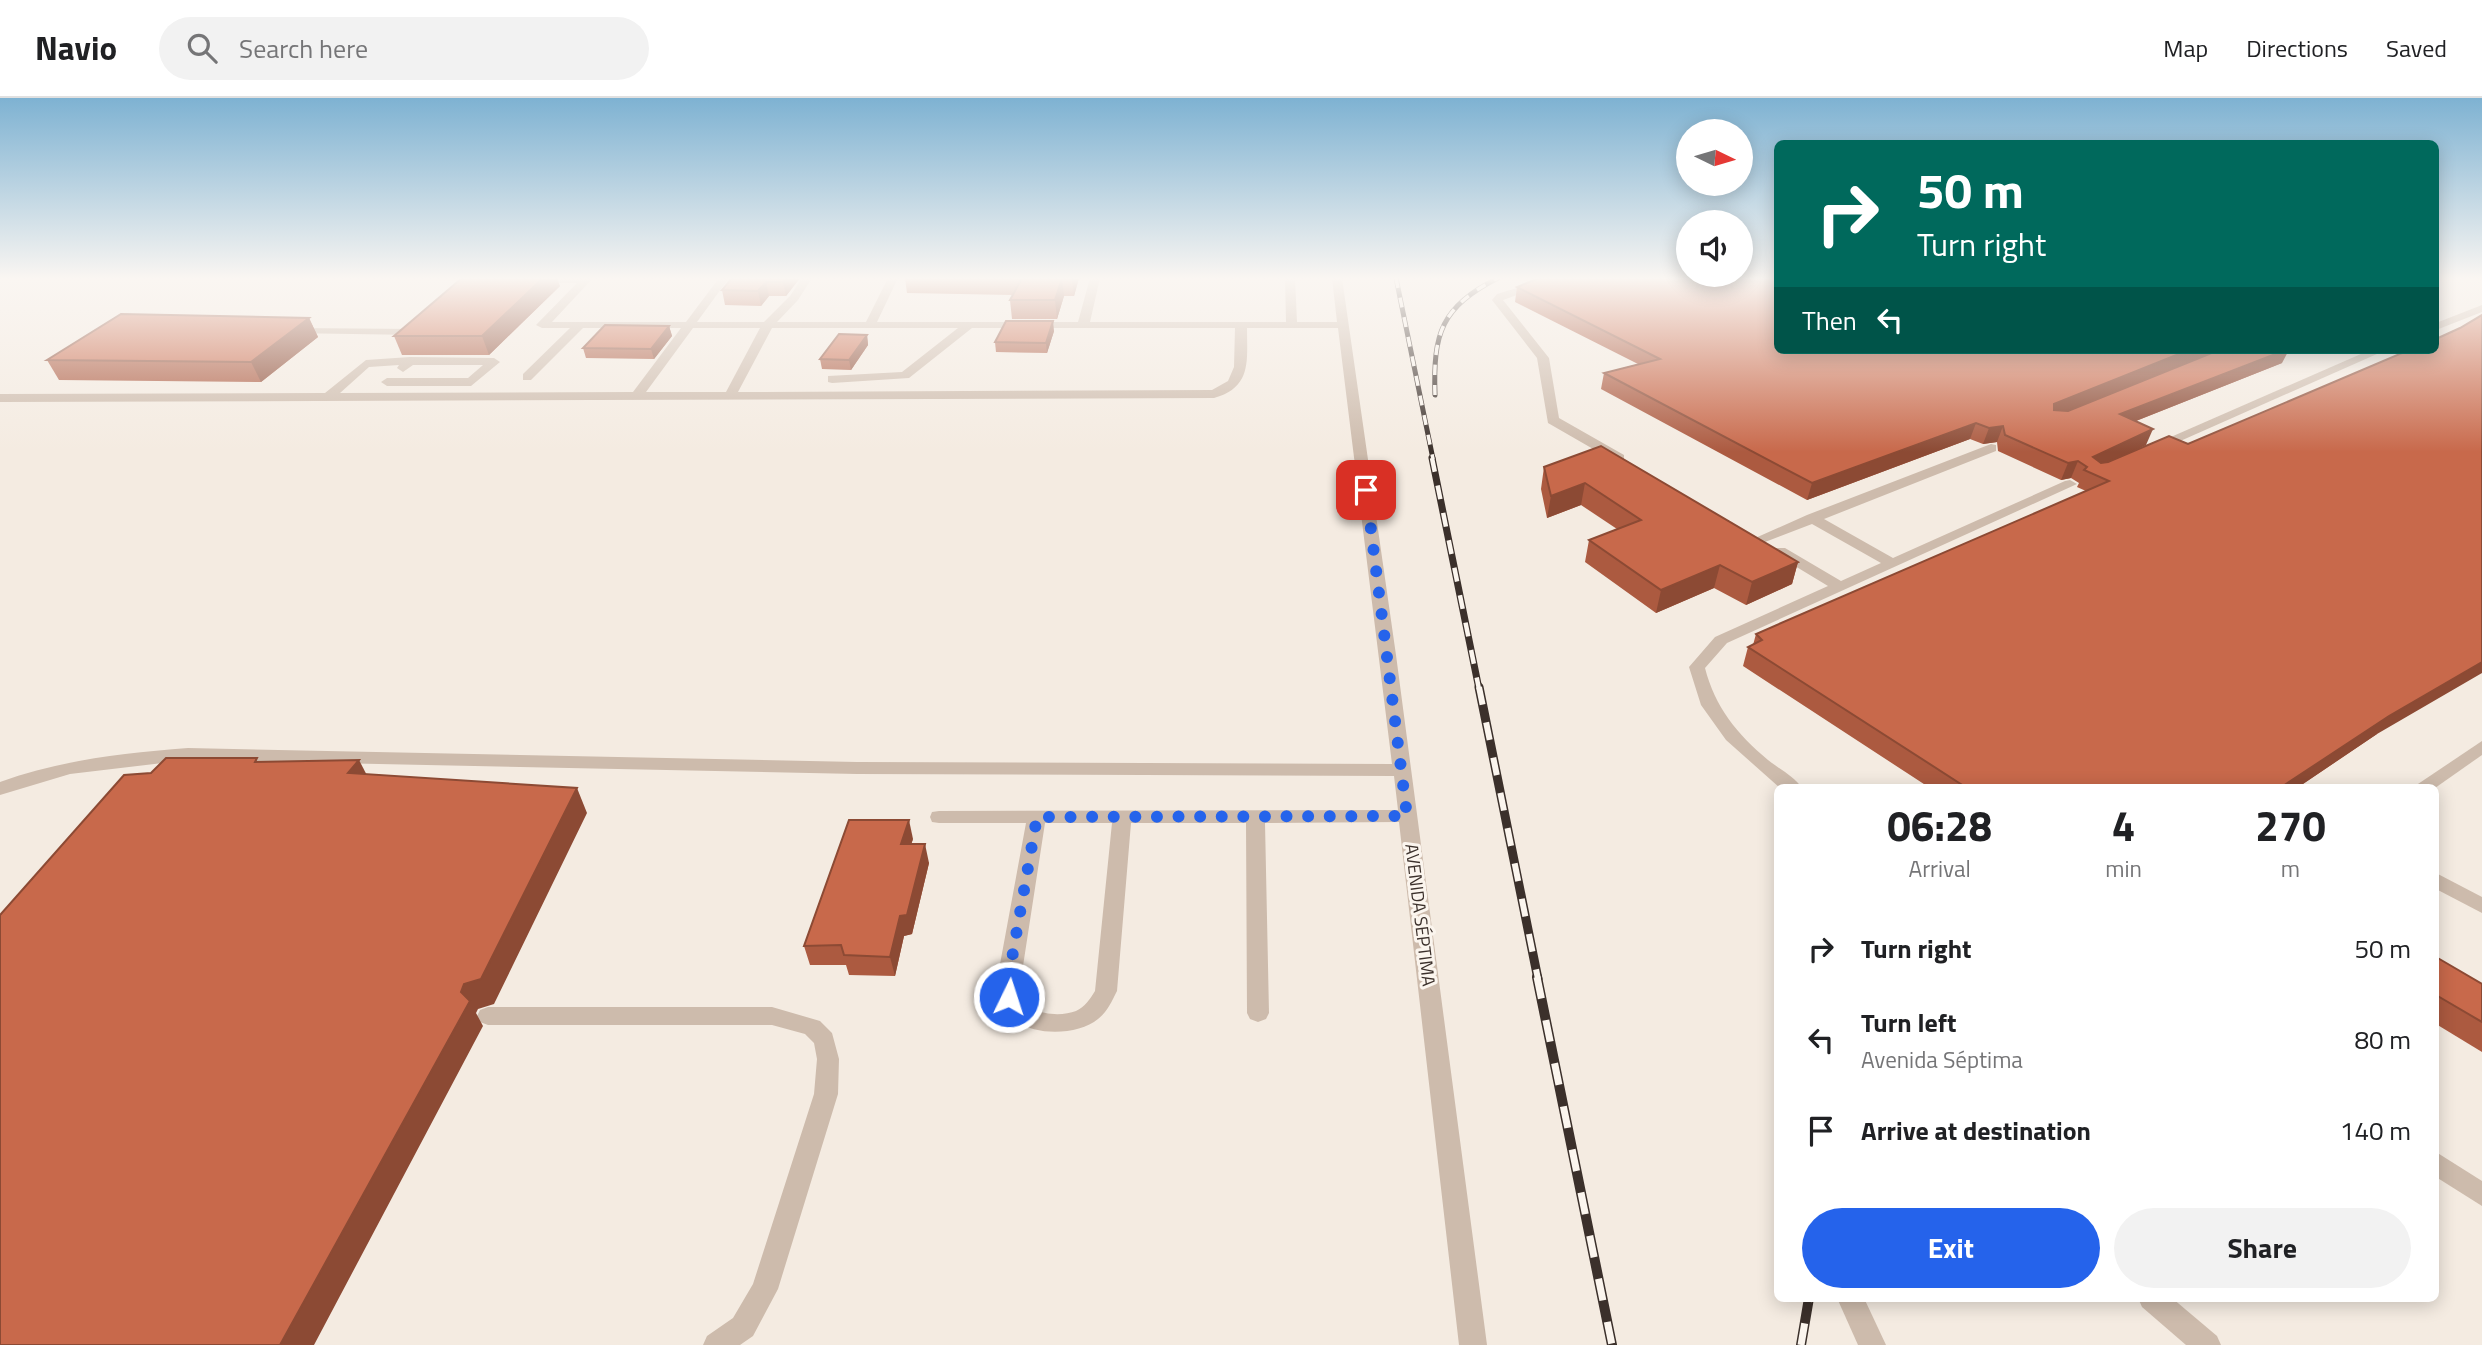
<!DOCTYPE html>
<html lang="en">
<head>
<meta charset="utf-8">
<style>
  body { margin:0; font-family:"Titillium Web",sans-serif; background:#f2f2f2; color:#202124; height:100vh; display:flex; flex-direction:column; font-size:26px; white-space:nowrap }
  * { box-sizing:border-box; margin:0 }
  p { font-size:23px; color:#757577 }
  .icon { flex:none; width:38px; height:38px; fill:none; stroke:currentColor; stroke-width:2; stroke-linecap:round; stroke-linejoin:round }
  .map { position:relative; flex:1; overflow:hidden }
  .panel { position:absolute; left:1774px; top:686px; width:665px; height:518px; display:flex; flex-direction:column; background:#fff; border-radius:10px; box-shadow:0 4px 18px #0003 }
  .panel>* { flex:none }
  .top-card { position:absolute; left:1774px; top:42px; width:665px; height:214px; border-radius:10px; box-shadow:0 4px 18px #0003; background:#00695c; color:#fff; overflow:hidden }
  .needle { width:46px; rotate:95deg }
  .tools { position:absolute; left:1676px; top:21px; display:grid; gap:14px }
  .tools a { display:grid; place-items:center; width:77px; height:77px; border-radius:50%; background:#fff; box-shadow:0 4px 18px #0003; font-size:35px }
  .pin { position:absolute; display:grid; place-items:center; width:60px; height:60px; color:#fff; margin:-30px; border-radius:14px; box-shadow:0 4px 10px #0006 }
  .me { position:absolute; width:77px; margin:-38px; rotate:4deg; stroke-linejoin:round; filter:drop-shadow(0 0 5px #0008) }
  .turn { display:flex; align-items:center; gap:24px; height:147px; padding:0 28px; font-size:32px }
  .turn .icon { width:91px; height:91px; stroke-width:2.5 }
  .turn b { display:block; font-size:49px; line-height:60px }
  .then { display:flex; align-items:center; height:66px; padding:0 28px; background:#0003; gap:14px; font-size:26px }
  .eta { display:flex; justify-content:space-evenly; align-items:center; height:119px; text-align:center }
  .eta b { font-size:42px; font-weight:700; line-height:49px }
  .action { display:flex; gap:14px; margin-top:auto; padding:14px 28px }
  .action a { flex:1; height:80px; border-radius:42px; background:#2563eb; color:#fff; font-size:28px; font-weight:700; line-height:80px; text-align:center }
  .action a+a { background:#f2f2f2; color:#202124 }
  ul { padding:0; list-style:none }
  li { display:flex; align-items:center; gap:21px; height:91px; padding:0 28px }
  li div { flex:1 }
  li b { display:block; font-size:26px }
  li em { font-style:normal }
  header { display:flex; align-items:center; gap:42px; box-sizing:border-box; height:98px; padding:0 35px; background:#fff; border-bottom:2px solid #e0e0e0 }
  header strong { font-size:33px }
  nav { display:flex; gap:38px; margin-inline-start:auto; font-size:24px }
  .search { width:490px; height:63px; background:#f2f2f2; display:flex; align-items:center; gap:18px; box-sizing:border-box; padding:0 24px; border-radius:38px; color:#757577; font-size:26px }
  .map>svg:first-child { display:block }
</style>
</head>
<body>
<header>
<strong>Navio</strong>
<div class="search"><svg class="icon" aria-label="search" viewBox="0 0 24 24"><circle cx="10" cy="10" r="6"/><path d="M15 15l6 6"/></svg>Search here</div>
<nav><a>Map</a><a>Directions</a><a>Saved</a></nav>
</header>
<div class="map">
<svg width="2482" height="1247" viewBox="0 0 2482 1247">
  <rect width="100%" height="100%" fill="#f4ebe1"/>
  <g fill="none" stroke-linecap="round" stroke-linejoin="round">
    <g fill="#cdbbac" fill-rule="evenodd">
      <path d="M529,180H593L552,224H686L719,180H729L697,224H764L790,198L802,180H812L798,202L777,224H866L888,180H898L877,224H1078L1090,180H1100L1090,224H1286L1285,180H1295L1297,224H1337L1332,180H1342L1396,557L1487,1247H1459L1399,724L1265,725L1269,915L1266,921L1258,924L1250,921L1247,915L1246,725H1131L1117,893C1112,903 1107,914 1098,921C1076,939 1024,939 1006,914C997,902 997,891 998,877L1026,725H939L932,724L930,719L932,714L939,713L1398,712L1394,678L857,676L188,662L70,676L0,697V684C61,662 123,655 188,650L857,664L1392,666L1338,230H1247C1247,263 1252,289 1214,300L0,304V296L325,295L366,262L410,259L494,260L500,264L471,288H387L381,284L387,280H468L483,267H413L403,274L397,270L399,267L369,269L340,295L633,294L681,230H583L531,282H523V276L570,230H542L536,227L577,185H533L529,184ZM693,230H760L726,294H646ZM772,230H958L902,274L828,278V284L832,285L909,280L972,230H1235L1234,269L1228,283L1212,292L738,294ZM1045,725H1112L1095,893C1090,901 1085,909 1076,913C1058,920 1024,916 1019,894Z"/>
      <polygon points="1550,180 1565,180 1503,202 1549,260 1559,320 1624,357 1624,363 1614,363 1548,325 1537,260 1492,202 1497,196"/>
      <polygon points="2482,207 2482,214 2436,232 2436,225"/>
      <polygon points="293,230 416,231 422,234 416,237 289,235 289,231"/>
      <polygon points="2370,252 2386,252 2160,352 2155,353 2148,349"/>
      <path d="M1991,346L1996,347V353L1824,421L1893,460L2065,383L2070,382L2077,386L1727,545L1705,570C1715,609 1737,636 1768,662C1779,671 1794,678 1802,690H1780L1726,642L1701,607L1689,569L1715,539L1828,488L1775,456V450H1785L1841,483L1881,465L1812,426L1765,444H1755L1753,441L1807,417Z"/>
      <polygon points="2482,643 2482,657 2435,690 2412,690"/>
      <polygon points="2436,775 2482,799 2482,815 2436,791"/>
      <polygon points="488,909 772,909 820,923 832,935 839,961 838,996 778,1191 753,1238 740,1247 703,1247 707,1238 733,1220 753,1186 814,996 817,961 814,945 805,936 772,927 488,927 480,924 477,918 480,912"/>
      <polygon points="2436,1054 2482,1083 2482,1108 2436,1079"/>
      <polygon points="1837,1200 1864,1200 1886,1247 1858,1247"/>
      <polygon points="2138,1200 2172,1200 2217,1238 2221,1247 2186,1247 2142,1209"/>
    </g>
    <defs>
      <g id="rail-far3">
        <polyline points="1396,180 1433,361"/>
        <path d="M1435,297C1433,235 1441,209 1498,180"/>
      </g>
      <polyline id="rail-far2" points="1432,360 1479,591"/>
      <polyline id="rail-far1" points="1479,589 1538,881"/>
      <g id="rail">
        <polyline points="1537,879 1612,1247"/>
        <polyline points="1801,1247 1809,1200"/>
      </g>
    </defs>
    <use href="#rail-far3" stroke="#3b302b" stroke-width="5"/>
    <use href="#rail-far2" stroke="#3b302b" stroke-width="7"/>
    <use href="#rail-far1" stroke="#3b302b" stroke-width="9"/>
    <use href="#rail" stroke="#3b302b" stroke-width="10"/>
    <use href="#rail-far3" stroke="#fbf5ee" stroke-width="3.5" stroke-dasharray="10" stroke-linecap="butt"/>
    <use href="#rail-far2" stroke="#fbf5ee" stroke-width="4.5" stroke-dasharray="14" stroke-linecap="butt"/>
    <use href="#rail-far1" stroke="#fbf5ee" stroke-width="6" stroke-dasharray="18" stroke-linecap="butt"/>
    <use href="#rail" stroke="#fbf5ee" stroke-width="7" stroke-dasharray="22" stroke-linecap="butt"/>
  </g>
  <g fill="#ac5a40">
    <polygon points="732,180 800,180 786,198 769,198 761,208 725,207 722,192"/>
    <polygon points="905,180 1079,180 1074,198 1064,198 1057,221 1012,221 1010,202 1013,197 907,195"/>
    <polygon points="560,188 489,257 402,257 394,238"/>
    <polygon points="1517,189 2282,265 2136,323 2146,347 2131,354 2377,636 2297,690 1930,690 1743,568 1748,549 1753,547 1756,536 2086,393 2077,389 2079,385 2071,380 2061,382 1998,353 1997,344 1983,346 1970,341 1807,402 1601,291 1604,275 1638,266 1515,204"/>
    <polygon points="309,220 318,239 261,284 59,282 47,262"/>
    <polygon points="669,228 672,238 654,261 586,260 583,250"/>
    <polygon points="1054,233 1047,255 996,254 995,244"/>
    <polygon points="867,237 868,247 851,272 822,271 820,261"/>
    <polygon points="1544,369 1798,464 1792,486 1746,507 1714,490 1656,515 1585,464 1589,442 1617,431 1581,407 1547,420 1541,391"/>
    <polygon points="913,741 911,746 929,765 912,836 904,838 895,878 849,877 846,867 810,867 804,848"/>
    <polygon points="2436,859 2482,886 2482,954 2436,926"/>
  </g>
  <g fill="#8c4a34">
    <polygon points="543,180 557,180 560,188 489,257 482,238"/>
    <polygon points="786,180 800,180 786,198 783,184"/>
    <polygon points="1062,180 1064,198 1057,221 1055,202"/>
    <polygon points="1072,180 1079,180 1074,198"/>
    <polygon points="766,184 769,198 761,208 758,193"/>
    <polygon points="309,220 318,239 261,284 251,264"/>
    <polygon points="1053,223 1054,233 1047,255 1046,245"/>
    <polygon points="669,228 672,238 654,261 651,251"/>
    <polygon points="867,237 868,247 851,272 849,262"/>
    <polygon points="2189,252 2219,252 2048,322 2054,306"/>
    <polygon points="2286,252 2289,252 2282,265 2113,332 2120,316"/>
    <polygon points="1976,325 1970,341 1807,402 1812,385"/>
    <polygon points="2003,328 1997,344 1983,346 1989,330"/>
    <polygon points="2153,331 2146,347 2088,374 2093,359"/>
    <polygon points="2078,363 2071,380 2061,382 2068,365"/>
    <polygon points="1585,385 1581,407 1547,420 1551,398"/>
    <polygon points="1798,464 1792,486 1746,507 1752,484"/>
    <polygon points="1720,467 1714,490 1656,515 1661,492"/>
    <polygon points="2482,564 2482,575 2377,636 2297,690 2280,690 2389,618"/>
    <polygon points="359,662 372,687 348,675"/>
    <polygon points="577,690 587,715 494,906 478,911 476,915 483,928 314,1247 280,1247 461,894 464,886"/>
    <polygon points="909,722 913,741 905,765 901,746"/>
    <polygon points="925,746 929,765 912,836 904,838 895,878 890,859 900,818"/>
  </g>
  <g fill="#c8694b" stroke="#8c4a34" stroke-width="2">
    <polygon points="462,180 543,180 482,238 394,238"/>
    <polygon points="732,180 786,180 783,184 766,184 758,193 722,192"/>
    <polygon points="1022,180 1062,180 1055,202 1010,202"/>
    <polygon points="1539,180 1778,180 1778,252 2189,252 2054,306 2054,312 2068,313 2219,252 2286,252 2120,316 2153,331 2093,359 2101,365 2108,364 2169,338 2188,346 2409,252 2436,252 2436,241 2460,230 2482,217 2482,564 2389,618 2280,690 1967,690 1748,549 1762,542 1756,536 2109,383 2084,372 2087,369 2078,363 2068,365 2005,337 2003,328 1989,330 1976,325 1812,385 1604,275 1660,261 1517,189"/>
    <polygon points="121,216 309,220 251,264 47,262"/>
    <polygon points="1006,223 1053,223 1046,245 995,244"/>
    <polygon points="605,227 669,228 651,251 583,250"/>
    <polygon points="839,236 867,237 849,262 820,261"/>
    <polygon points="1601,348 1798,464 1752,484 1720,467 1661,492 1589,442 1641,422 1585,385 1551,398 1544,369"/>
    <polygon points="166,660 257,660 255,664 359,662 348,675 577,690 481,881 464,886 461,894 470,903 280,1247 0,1247 0,817 124,677 151,675"/>
    <polygon points="849,722 909,722 901,746 925,746 907,817 900,818 890,859 844,857 841,847 804,848"/>
    <polygon points="2436,859 2482,886 2482,924 2436,897"/>
  </g>
  <linearGradient id="sky" x2="0" y2="1"><stop stop-color="#7eb2d2"/><stop offset="0.51" stop-color="#faf6f2"/><stop offset="1" stop-color="#faf6f2" stop-opacity="0"/></linearGradient>
  <rect width="2482" height="354" fill="url(#sky)"/>
  <g fill="none" stroke-linecap="round" stroke-linejoin="round">
    <polyline stroke="#2563eb" stroke-width="12" stroke-dasharray="0 21.6" points="1009,899 1009,877 1037,719 1407,718 1366,392"/>
  </g>
  <g text-anchor="middle" stroke-width="6" stroke-linejoin="round" paint-order="stroke">
    <g font-size="18" fill="#3b302b" stroke="#fbf5ee">
      <text transform="translate(1420 817) rotate(83)" y="6">AVENIDA SÉPTIMA</text>
    </g>
  </g>
</svg>
<div class="tools">
<a><svg class="needle" viewBox="-14 -14 28 28"><path d="M0-13l5 13h-10z" fill="#e53935"/><path d="M0 13l5-13h-10z" fill="#757577"/></svg></a>
<a><svg class="icon" aria-label="sound" viewBox="0 0 24 24"><path d="M4 9h4l5-4v14l-5-4H4zM17 9q2 3 0 6"/></svg></a>
</div>
<div class="pin" style="left:1366px;top:392px;background:#d93025"><svg class="icon" aria-label="arrive" viewBox="0 0 24 24"><path d="M6 21V4h12l-3 4 3 4H6"/></svg></div>
<svg class="me" style="left:1009px;top:899px" viewBox="-20 -20 40 40"><circle r="17" fill="#2563eb" stroke="#fff" stroke-width="3"/><path d="M0-11L8 9 0 5-8 9z" fill="#fff"/></svg>
<div class="top-card">
<div class="turn"><svg class="icon" aria-label="right" viewBox="0 0 24 24"><path d="M7 20v-9h11M14 6l5 5-5 5"/></svg><div><b>50 m</b>Turn right</div></div>
<div class="then">Then<svg class="icon" aria-label="left" viewBox="0 0 24 24"><path d="M17 20v-9H6M10 6l-5 5 5 5"/></svg></div>
</div>
<section class="panel">
<div class="eta">
<div><b>06:28</b><p>Arrival</p></div>
<div><b>4</b><p>min</p></div>
<div><b>270</b><p>m</p></div>
</div>
<ul>
<li><svg class="icon" aria-label="right" viewBox="0 0 24 24"><path d="M7 20v-9h11M14 6l5 5-5 5"/></svg><div><b>Turn right</b></div><em>50 m</em></li>
<li><svg class="icon" aria-label="left" viewBox="0 0 24 24"><path d="M17 20v-9H6M10 6l-5 5 5 5"/></svg><div><b>Turn left</b><p>Avenida Séptima</p></div><em>80 m</em></li>
<li><svg class="icon" aria-label="arrive" viewBox="0 0 24 24"><path d="M6 21V4h12l-3 4 3 4H6"/></svg><div><b>Arrive at destination</b></div><em>140 m</em></li>
</ul>
<div class="action"><a>Exit</a><a>Share</a></div>
</section>
</div>
</body>
</html>
